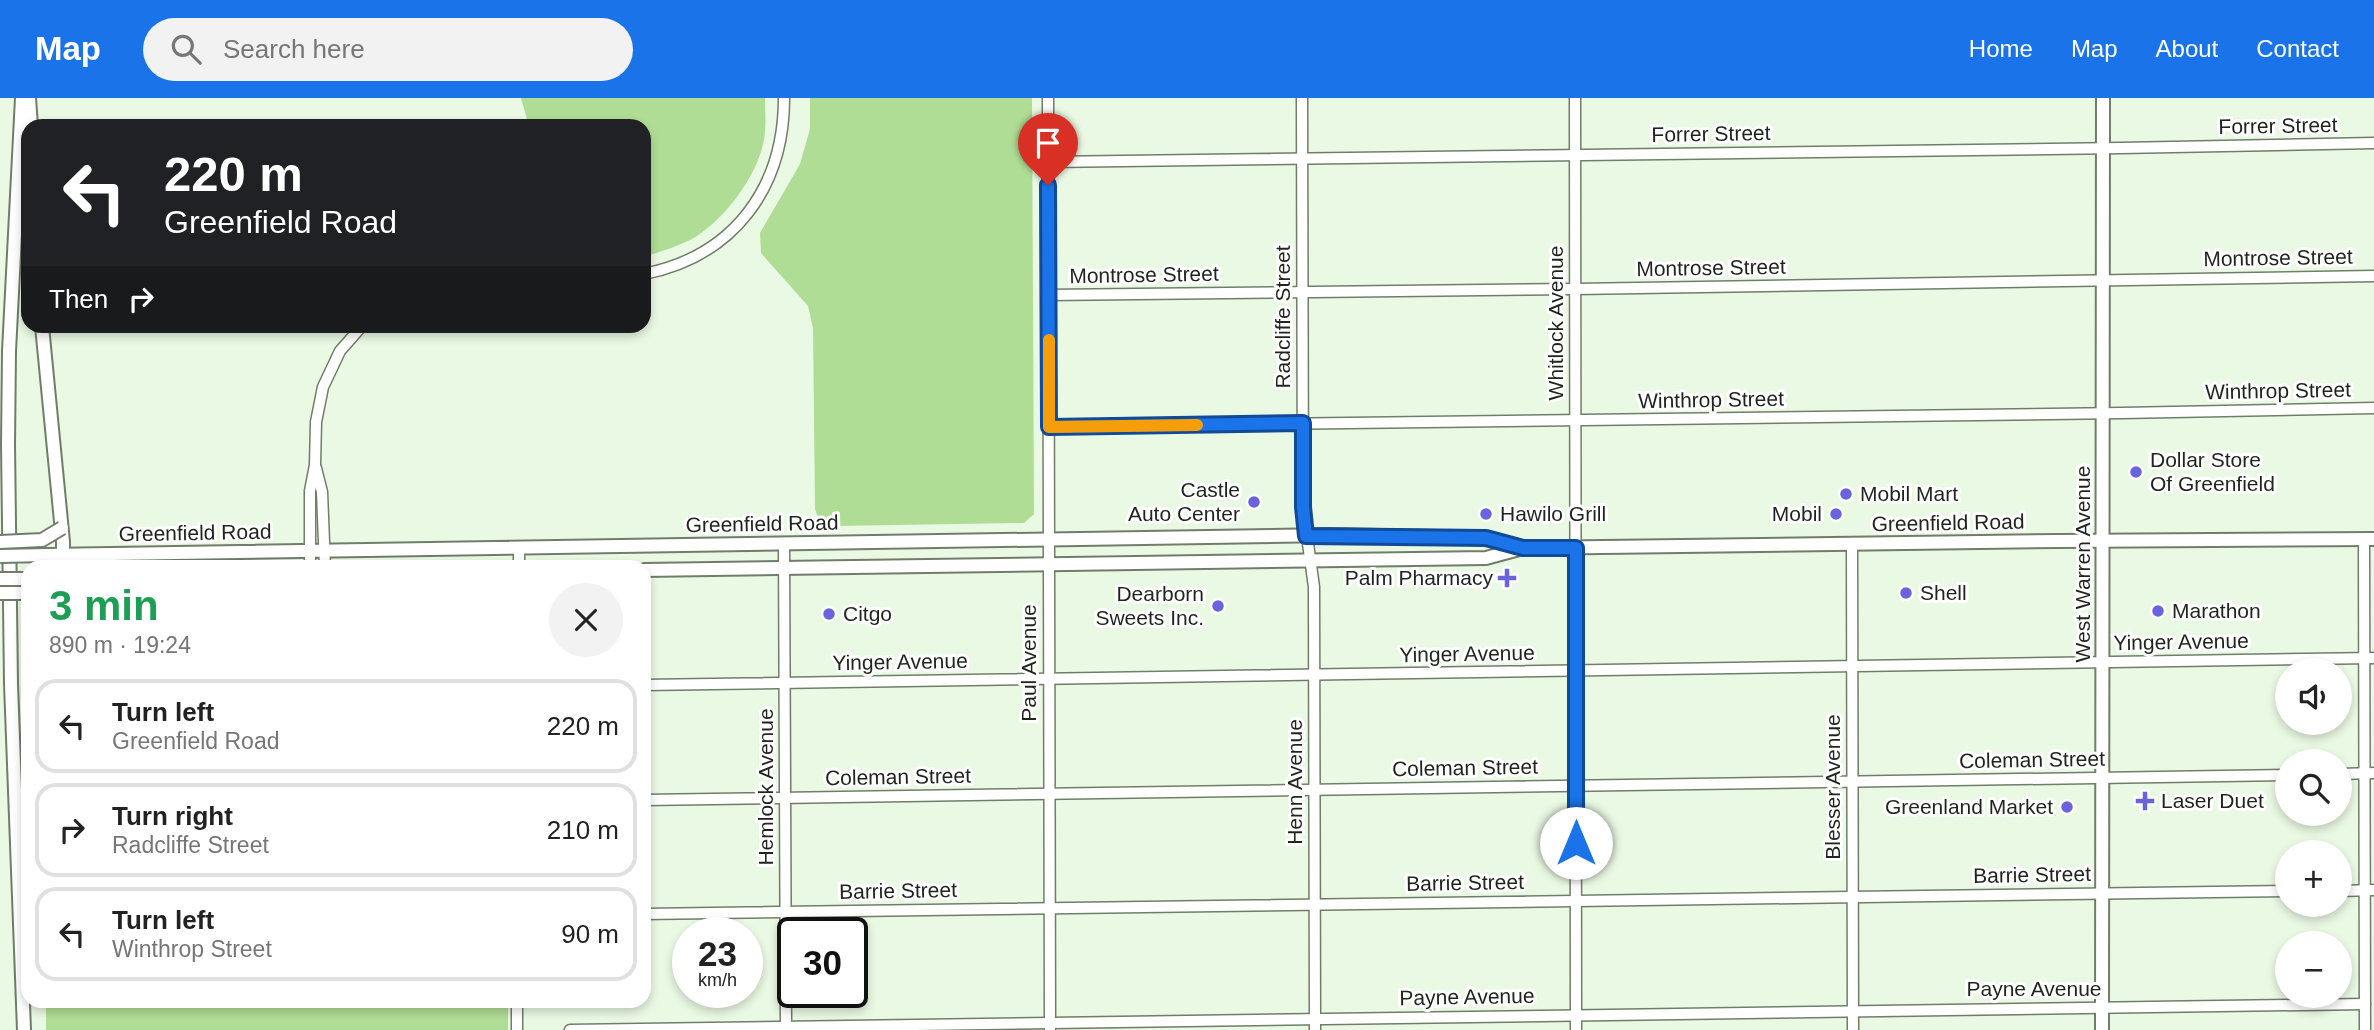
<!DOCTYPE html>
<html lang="en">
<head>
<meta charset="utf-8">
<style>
  body { margin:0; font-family:Helvetica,sans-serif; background:#f2f2f2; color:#222; height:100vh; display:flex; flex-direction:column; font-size:26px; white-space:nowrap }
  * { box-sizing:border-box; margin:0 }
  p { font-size:23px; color:#767676 }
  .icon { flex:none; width:38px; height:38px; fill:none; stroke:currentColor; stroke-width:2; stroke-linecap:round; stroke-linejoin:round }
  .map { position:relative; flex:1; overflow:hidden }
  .sheet { position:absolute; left:21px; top:462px; width:630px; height:448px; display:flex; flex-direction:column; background:#fff; border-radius:21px; box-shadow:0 4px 10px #0003 }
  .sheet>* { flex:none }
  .top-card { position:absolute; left:21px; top:21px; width:630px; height:214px; border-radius:21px; box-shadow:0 4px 10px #0003; background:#202124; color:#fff; overflow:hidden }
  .controls { position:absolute; left:2275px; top:560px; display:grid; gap:14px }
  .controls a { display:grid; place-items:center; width:77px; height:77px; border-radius:50%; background:#fff; box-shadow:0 4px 10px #0003; font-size:35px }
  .speed { position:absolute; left:672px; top:819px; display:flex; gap:14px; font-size:35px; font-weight:700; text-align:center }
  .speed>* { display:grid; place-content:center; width:91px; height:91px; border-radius:50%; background:#fff; box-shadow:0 4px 10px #0003; line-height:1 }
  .speed small { font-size:18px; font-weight:400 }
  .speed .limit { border:4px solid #111; border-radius:10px; background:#fff; color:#111 }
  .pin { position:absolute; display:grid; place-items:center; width:60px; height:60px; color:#fff; margin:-72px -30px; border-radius:50% 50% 50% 0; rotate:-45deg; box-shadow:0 0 7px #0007 }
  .pin .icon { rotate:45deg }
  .me { position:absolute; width:77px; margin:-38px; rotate:0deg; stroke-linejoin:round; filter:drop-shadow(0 0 5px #0008) }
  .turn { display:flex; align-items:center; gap:24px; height:147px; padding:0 28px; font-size:32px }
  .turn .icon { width:91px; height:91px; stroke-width:2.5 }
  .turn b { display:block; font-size:49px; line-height:60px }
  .then { display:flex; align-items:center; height:66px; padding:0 28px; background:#0003; gap:14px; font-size:26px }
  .round { display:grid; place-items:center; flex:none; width:74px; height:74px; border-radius:37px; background:#f2f2f2 }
  .head { display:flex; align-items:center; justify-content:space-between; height:119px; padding:0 28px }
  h1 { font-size:42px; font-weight:700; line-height:52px; color:#1e9e55 }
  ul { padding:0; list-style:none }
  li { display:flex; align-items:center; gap:21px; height:94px; margin:0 14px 10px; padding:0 14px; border:4px solid #e0e0e0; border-radius:21px }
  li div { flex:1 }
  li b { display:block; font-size:26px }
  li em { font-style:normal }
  header { display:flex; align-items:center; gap:42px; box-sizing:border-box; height:98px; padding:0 35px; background:#1a73e8; color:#fff }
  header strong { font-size:33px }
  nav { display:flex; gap:38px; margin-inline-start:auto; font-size:24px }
  .search { width:490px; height:63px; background:#f2f2f2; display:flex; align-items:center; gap:18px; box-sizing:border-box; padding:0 24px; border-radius:38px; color:#767676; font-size:26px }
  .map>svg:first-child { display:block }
</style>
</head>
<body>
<header>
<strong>Map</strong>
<div class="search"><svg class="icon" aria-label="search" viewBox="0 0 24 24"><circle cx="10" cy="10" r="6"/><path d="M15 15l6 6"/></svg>Search here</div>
<nav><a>Home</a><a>Map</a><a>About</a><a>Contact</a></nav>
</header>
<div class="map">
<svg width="2374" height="932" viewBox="0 0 2374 932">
  <rect width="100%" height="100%" fill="#eaf9e3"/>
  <g fill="#b0dd95">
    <path d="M521,0H765C765,11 766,22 765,33C763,72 724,124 690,142C676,149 659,154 644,159V28H529Z"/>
    <polygon points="810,0 1032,0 1034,416 1024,425 835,428 817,417 815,411 813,230 808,208 761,155 760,135 800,66 810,31"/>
    <rect x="46" y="903" width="462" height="29"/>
  </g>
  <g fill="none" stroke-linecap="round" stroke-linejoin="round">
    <defs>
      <g id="minor">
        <polyline points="1048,0 1050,932"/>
        <polyline points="1302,0 1303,409 1314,489 1315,932"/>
        <polyline points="1575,0 1576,932"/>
        <polyline points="1048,64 2121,50 2374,45"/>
        <path d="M644,176C734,158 784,90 784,0"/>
        <polyline points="1048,197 1575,191 2374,178"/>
        <polyline points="1049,329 2122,315 2374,310"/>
        <polyline points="316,370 322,394 325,469"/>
        <polyline points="2364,442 2365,932"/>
        <polyline points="784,445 786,932"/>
        <polyline points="1852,446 1853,932"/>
        <polyline points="519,449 519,469"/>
        <polyline points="310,469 310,393 315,367 316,324 323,289 340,253 362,228"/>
        <polyline points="644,587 2374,560"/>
        <polyline points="2340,676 2374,675"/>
        <polyline points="644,702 2287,677"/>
        <polyline points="2340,793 2374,792"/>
        <polyline points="644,816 2287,793"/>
        <polyline points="517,932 517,903"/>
        <polyline points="570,932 2365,906"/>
      </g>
      <g id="major">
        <polyline points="22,0 9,253 8,346 11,586 24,932"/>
        <polyline points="29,0 31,28"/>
        <polyline points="42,228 63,444 63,469"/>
        <polyline points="47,457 1329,437 1486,440 1522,450"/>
        <polyline points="644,472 1486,460 1523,450 2058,443 2374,441"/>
        <polyline points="2102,932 2103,0"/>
      </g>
    </defs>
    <use href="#minor" stroke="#717d6a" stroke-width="13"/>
    <use href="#major" stroke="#717d6a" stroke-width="16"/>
    <use href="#minor" stroke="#fff" stroke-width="10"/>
    <use href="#major" stroke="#fff" stroke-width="12"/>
    <defs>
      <g id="major-bridge">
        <polyline points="0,444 42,442 62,430"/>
        <polyline points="0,458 47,457"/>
        <polyline points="0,481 28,481"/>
        <polyline points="0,495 28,495"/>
      </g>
    </defs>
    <use href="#major-bridge" stroke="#717d6a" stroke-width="16" stroke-linecap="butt"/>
    <use href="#major-bridge" stroke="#fff" stroke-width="12"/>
  </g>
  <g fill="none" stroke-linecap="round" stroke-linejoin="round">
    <defs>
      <polyline id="route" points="1048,87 1049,329 1303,325 1303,409 1306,438 1486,440 1523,450 1576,450 1576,745"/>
    </defs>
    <use href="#route" stroke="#114b97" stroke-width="18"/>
    <use href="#route" stroke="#1a73e8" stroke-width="12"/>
    <polyline stroke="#f59e0b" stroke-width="12" points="1049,242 1049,329 1197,327"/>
  </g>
  <g fill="#6a63dd" stroke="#fff" stroke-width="2.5">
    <circle cx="2136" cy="374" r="7"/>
    <circle cx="1846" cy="396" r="7"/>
    <circle cx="1254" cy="404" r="7"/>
    <circle cx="1486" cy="416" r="7"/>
    <circle cx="1836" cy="416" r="7"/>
    <path d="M1503.5 469.5h7v7h7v7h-7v7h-7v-7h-7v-7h7z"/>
    <circle cx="1906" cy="495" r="7"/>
    <circle cx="1218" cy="508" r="7"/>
    <circle cx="2158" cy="513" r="7"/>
    <circle cx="829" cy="516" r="7"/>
    <path d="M2141.5 692.5h7v7h7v7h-7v7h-7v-7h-7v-7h7z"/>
    <circle cx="2067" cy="709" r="7"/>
  </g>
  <g text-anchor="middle" stroke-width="6" stroke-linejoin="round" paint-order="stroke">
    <g font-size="21" fill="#1f241c" stroke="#fff">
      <text transform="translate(2278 28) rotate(-1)" y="7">Forrer Street</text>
      <text transform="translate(1711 36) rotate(-1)" y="7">Forrer Street</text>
      <text transform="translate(2278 160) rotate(-1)" y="7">Montrose Street</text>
      <text transform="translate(1711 170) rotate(-1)" y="7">Montrose Street</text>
      <text transform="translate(1144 177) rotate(-1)" y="7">Montrose Street</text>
      <text transform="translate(1283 219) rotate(-90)" y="7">Radcliffe Street</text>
      <text transform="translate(1556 225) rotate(-90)" y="7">Whitlock Avenue</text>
      <text transform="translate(2278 293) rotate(-1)" y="7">Winthrop Street</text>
      <text transform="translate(1711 302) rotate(-1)" y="7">Winthrop Street</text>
      <text transform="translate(1948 425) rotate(-1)" y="7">Greenfield Road</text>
      <text transform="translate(762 426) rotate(-1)" y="7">Greenfield Road</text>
      <text transform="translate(195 435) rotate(-1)" y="7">Greenfield Road</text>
      <text transform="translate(2083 466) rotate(-90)" y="7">West Warren Avenue</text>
      <text transform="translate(2181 544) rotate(-1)" y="7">Yinger Avenue</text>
      <text transform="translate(1467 556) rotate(-1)" y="7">Yinger Avenue</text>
      <text transform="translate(900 564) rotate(-1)" y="7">Yinger Avenue</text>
      <text transform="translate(1029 565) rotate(-90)" y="7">Paul Avenue</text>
      <text transform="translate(2032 662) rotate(-1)" y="7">Coleman Street</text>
      <text transform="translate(1465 670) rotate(-1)" y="7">Coleman Street</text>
      <text transform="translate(898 679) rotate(-1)" y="7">Coleman Street</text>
      <text transform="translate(1295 684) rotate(-90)" y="7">Henn Avenue</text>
      <text transform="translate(766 689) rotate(-90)" y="7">Hemlock Avenue</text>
      <text transform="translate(1833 689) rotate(-90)" y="7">Blesser Avenue</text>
      <text transform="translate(2032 777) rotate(-1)" y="7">Barrie Street</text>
      <text transform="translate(1465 785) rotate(-1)" y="7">Barrie Street</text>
      <text transform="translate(898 793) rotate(-1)" y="7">Barrie Street</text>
      <text x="2034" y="898">Payne Avenue</text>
      <text transform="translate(1467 899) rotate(-1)" y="7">Payne Avenue</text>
    </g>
    <g font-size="21" fill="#1f241c" stroke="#fff" text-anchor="start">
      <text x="2150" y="369">Dollar Store<tspan x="2150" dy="24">Of Greenfield</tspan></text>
      <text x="1240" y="399" text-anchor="end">Castle<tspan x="1240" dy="24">Auto Center</tspan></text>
      <text x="1860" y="403">Mobil Mart</text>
      <text x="1500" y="423">Hawilo Grill</text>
      <text x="1822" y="423" text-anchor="end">Mobil</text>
      <text x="1493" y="487" text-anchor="end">Palm Pharmacy</text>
      <text x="1920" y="502">Shell</text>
      <text x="1204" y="503" text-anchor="end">Dearborn<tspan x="1204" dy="24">Sweets Inc.</tspan></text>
      <text x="2172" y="520">Marathon</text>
      <text x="843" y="523">Citgo</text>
      <text x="2161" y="710">Laser Duet</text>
      <text x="2053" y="716" text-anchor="end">Greenland Market</text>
    </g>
  </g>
</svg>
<div class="controls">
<a><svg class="icon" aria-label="sound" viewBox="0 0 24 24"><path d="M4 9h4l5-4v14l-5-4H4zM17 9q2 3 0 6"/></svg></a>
<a><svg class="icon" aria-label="search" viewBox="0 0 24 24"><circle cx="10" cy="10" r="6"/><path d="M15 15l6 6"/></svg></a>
<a>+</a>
<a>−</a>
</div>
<div class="speed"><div>23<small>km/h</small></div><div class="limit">30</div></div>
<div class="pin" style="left:1048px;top:87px;background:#d93025"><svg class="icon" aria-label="arrive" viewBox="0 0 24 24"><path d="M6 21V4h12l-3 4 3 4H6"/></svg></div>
<svg class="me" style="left:1576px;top:745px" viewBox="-20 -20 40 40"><circle r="19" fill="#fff"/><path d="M0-13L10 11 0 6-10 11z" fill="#1a73e8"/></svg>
<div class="top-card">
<div class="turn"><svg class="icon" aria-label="left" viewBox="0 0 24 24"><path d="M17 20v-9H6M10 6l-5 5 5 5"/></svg><div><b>220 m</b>Greenfield Road</div></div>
<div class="then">Then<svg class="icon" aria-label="right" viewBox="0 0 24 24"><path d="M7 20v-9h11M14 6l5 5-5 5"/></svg></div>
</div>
<section class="sheet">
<div class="head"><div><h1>3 min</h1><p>890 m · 19:24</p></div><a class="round"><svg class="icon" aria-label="close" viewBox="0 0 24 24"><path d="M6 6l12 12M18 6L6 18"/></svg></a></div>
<ul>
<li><svg class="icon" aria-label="left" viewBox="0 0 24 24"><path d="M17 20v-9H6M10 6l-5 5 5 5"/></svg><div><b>Turn left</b><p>Greenfield Road</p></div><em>220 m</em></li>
<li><svg class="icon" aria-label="right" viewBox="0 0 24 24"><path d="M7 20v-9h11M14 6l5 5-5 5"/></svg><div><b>Turn right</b><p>Radcliffe Street</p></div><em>210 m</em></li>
<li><svg class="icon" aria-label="left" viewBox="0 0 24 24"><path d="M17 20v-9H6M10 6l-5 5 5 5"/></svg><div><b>Turn left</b><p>Winthrop Street</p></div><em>90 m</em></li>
</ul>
</section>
</div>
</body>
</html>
